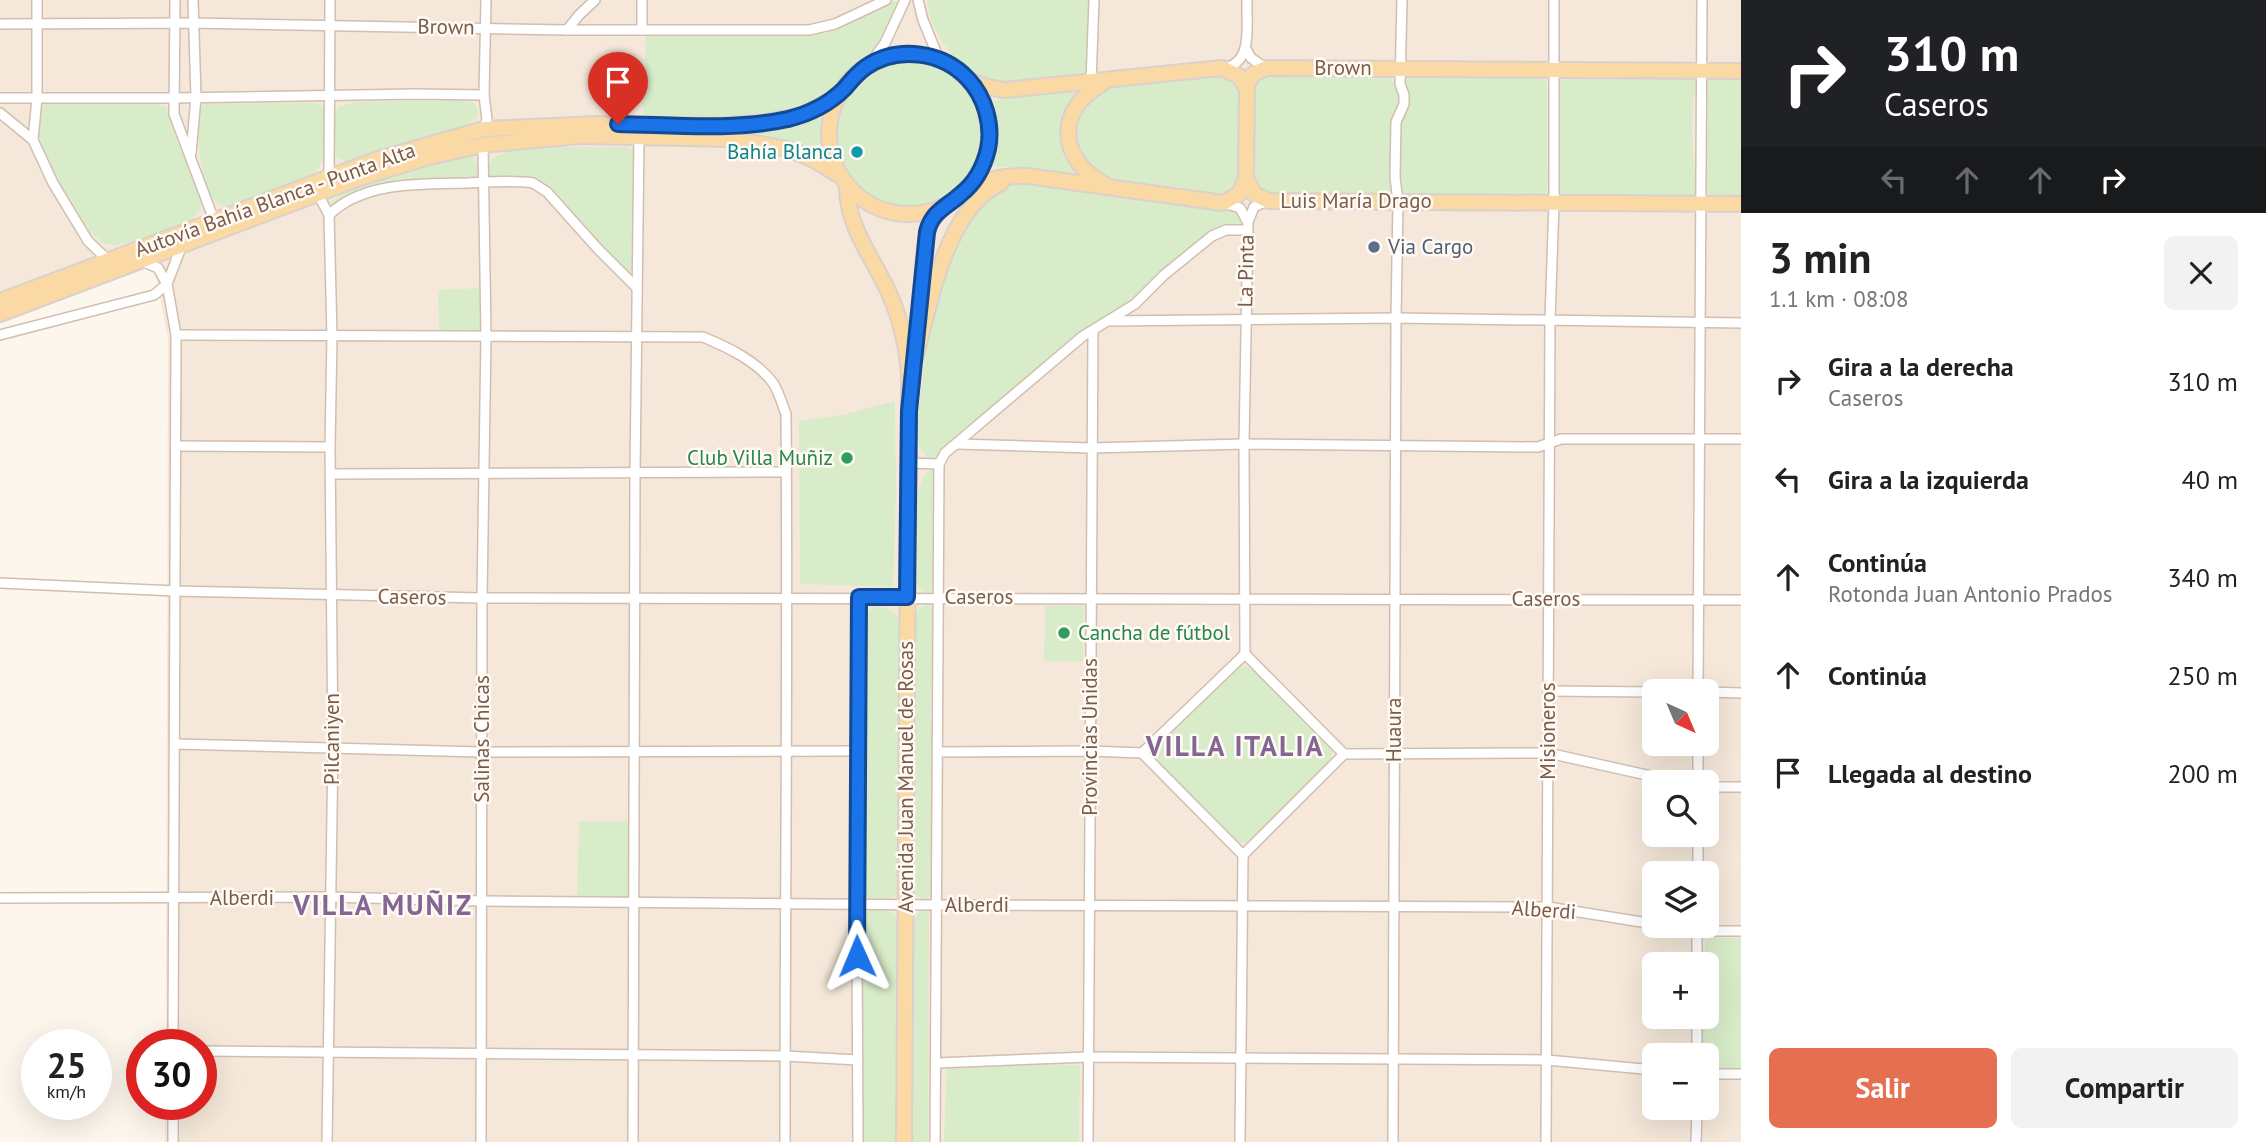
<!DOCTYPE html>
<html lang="es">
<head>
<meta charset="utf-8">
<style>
  body { margin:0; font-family:"PT Sans",sans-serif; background:#f2f2f2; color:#222; height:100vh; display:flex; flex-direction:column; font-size:26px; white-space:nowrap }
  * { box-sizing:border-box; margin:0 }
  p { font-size:23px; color:#767676 }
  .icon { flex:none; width:38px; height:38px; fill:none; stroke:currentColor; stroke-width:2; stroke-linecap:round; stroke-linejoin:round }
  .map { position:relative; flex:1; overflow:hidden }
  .drawer { display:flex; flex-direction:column; background:#fff; width:525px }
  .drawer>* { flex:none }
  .guide { background:#202124; color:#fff; overflow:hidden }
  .needle { width:46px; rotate:136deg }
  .fabs { position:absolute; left:1642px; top:679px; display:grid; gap:14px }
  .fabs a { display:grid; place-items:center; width:77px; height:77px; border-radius:10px; background:#fff; box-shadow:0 7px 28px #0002; font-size:35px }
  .speed { position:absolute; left:21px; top:1029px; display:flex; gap:14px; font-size:35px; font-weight:700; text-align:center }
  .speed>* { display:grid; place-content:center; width:91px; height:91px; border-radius:50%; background:#fff; box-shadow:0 7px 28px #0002; line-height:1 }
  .speed small { font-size:18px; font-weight:400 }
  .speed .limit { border:10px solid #d22; background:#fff; color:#111 }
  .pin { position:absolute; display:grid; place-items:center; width:60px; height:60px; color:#fff; margin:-72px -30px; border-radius:50% 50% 50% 0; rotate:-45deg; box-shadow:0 0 7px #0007 }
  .pin .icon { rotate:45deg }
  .me { position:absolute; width:77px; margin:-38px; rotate:359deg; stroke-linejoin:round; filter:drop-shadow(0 0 5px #0008) }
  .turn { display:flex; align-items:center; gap:24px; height:147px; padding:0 28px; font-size:32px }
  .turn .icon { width:91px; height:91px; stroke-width:2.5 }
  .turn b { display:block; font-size:49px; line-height:60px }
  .lanes { display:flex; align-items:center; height:66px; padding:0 28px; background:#0003; justify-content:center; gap:35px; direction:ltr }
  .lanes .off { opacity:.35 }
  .round { display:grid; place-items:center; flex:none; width:74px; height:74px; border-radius:10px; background:#f2f2f2 }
  .headline { display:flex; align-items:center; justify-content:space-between; height:119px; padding:0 28px }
  h1 { font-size:42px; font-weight:700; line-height:52px }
  .cta { display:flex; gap:14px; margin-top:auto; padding:14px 28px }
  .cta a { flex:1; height:80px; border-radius:10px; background:#e76f51; color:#fff; font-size:28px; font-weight:700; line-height:80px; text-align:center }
  .cta a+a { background:#f2f2f2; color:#222 }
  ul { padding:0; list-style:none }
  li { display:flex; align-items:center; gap:21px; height:98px; padding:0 28px }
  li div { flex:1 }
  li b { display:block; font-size:26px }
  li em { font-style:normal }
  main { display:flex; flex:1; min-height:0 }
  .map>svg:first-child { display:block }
</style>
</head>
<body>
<main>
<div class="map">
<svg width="1741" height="1142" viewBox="0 0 1741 1142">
  <rect width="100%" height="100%" fill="#fdf6ec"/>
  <path fill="#f5e8da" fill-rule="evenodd" d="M0,0H1741V1142H165V1104H201V1045H166L168,339L153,263L0,324ZM1654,691H1706V744H1654ZM1654,782H1706V835H1654ZM1654,873H1706V926H1654ZM1654,964H1706V1017H1654ZM1654,1055H1706V1108H1654Z"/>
  <g fill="#d8ecc9">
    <path d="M927,0H1089L1088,70L1081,76C1057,78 1029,86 1004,83C966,80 929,37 927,0Z"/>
    <polygon points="894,1 898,2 874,50 830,89 796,111 731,120 643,117 646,34 740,36 822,33 838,28"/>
    <circle cx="909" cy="134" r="74"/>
    <polygon points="1222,74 1233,78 1241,87 1242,174 1236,189 1222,196 1107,180 1094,175 1074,149 1076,112 1104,88"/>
    <polygon points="1265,74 1387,74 1400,92 1402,99 1394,122 1397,196 1263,195 1252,186 1253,82"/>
    <polygon points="1411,74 1542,76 1547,83 1548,187 1546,193 1541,196 1403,195 1399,190 1397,145 1405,80"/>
    <polygon points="1564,76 1694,77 1697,85 1693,102 1692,137 1697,193 1692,197 1564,194 1559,191 1558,87"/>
    <polygon points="1741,76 1741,196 1709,195 1705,188 1706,84 1713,77"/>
    <polygon points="1081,90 1083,91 1069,111 1082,177 988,165 994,127 988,101"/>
    <polygon points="457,100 474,103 479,112 476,119 462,129 376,151 346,162 336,157 334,114 339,106 356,102"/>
    <polygon points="46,104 159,104 166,107 177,141 201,195 201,209 191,220 131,242 116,245 102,243 90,231 51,170 44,158 39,136 39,109"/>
    <path d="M204,104L314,103L323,106C330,124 329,164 311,175L230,206L219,205L206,191L199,148L198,113L199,109Z"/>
    <path d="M830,105L824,129L830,163C800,139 764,137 727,134L483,141L0,306L465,141L532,131L714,130Z"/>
    <path d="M566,147H627L634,151L631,272L623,270L538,179L527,177L492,178L486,171C492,143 543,148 566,147Z"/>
    <path d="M472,156L480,167L478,174L473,178L361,192L330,205C341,183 446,159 472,156Z"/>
    <polygon points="1019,184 1212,207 1230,211 1241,217 1243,224 1228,227 1145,292 1139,292 1107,318 1079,334 1055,353 937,456 929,459 919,447 917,424 929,321 944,268 971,213 1004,186"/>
    <polygon points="482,288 482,332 439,331 438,290"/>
    <polygon points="895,401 896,494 893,587 800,584 799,421 842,415"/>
    <path d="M933,468L935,469V584L931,591L925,594L916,585L915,578C919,550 905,484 933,468Z"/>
    <path d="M929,605L935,611L930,718L934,742L931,811L934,892L926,899L916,896L912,892L914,621C915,612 918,605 929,605Z"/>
    <polygon points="878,606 892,610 899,619 902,830 900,889 894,897 888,898 868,898 859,891 864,616 872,608"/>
    <polygon points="1045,606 1084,606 1083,661 1044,661"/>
    <polygon points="1244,666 1256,671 1333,752 1330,760 1249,841 1239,843 1151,757 1150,752 1238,669"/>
    <polygon points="579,821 631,821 630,900 577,900"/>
    <polygon points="869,909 886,909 897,917 899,1142 861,1142 861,918 863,913"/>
    <polygon points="924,910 929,910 928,1142 910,1142 913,922 919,912"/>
    <polygon points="1712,938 1741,938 1741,1069 1707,1069 1706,1055 1702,1055 1703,1017 1706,1017 1705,943 1707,939"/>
    <polygon points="947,1064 1080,1065 1079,1142 944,1142"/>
  </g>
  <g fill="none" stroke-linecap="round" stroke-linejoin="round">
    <defs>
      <g id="minor">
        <polyline points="37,0 37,98 33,140 53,183 88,241 108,260"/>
        <polyline points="175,0 174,114 214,220"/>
        <polyline points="918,0 923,20 939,59"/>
        <polyline points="0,24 193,23 567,30 809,30 835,24 886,0"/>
        <polyline points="567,30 579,15 595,0"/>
        <polyline points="642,30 642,0"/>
        <polyline points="1246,49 1251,58 1266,68"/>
        <polyline points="869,65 885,43 905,0"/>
        <path d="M1224,68C1254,63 1246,24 1247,0"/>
        <polyline points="1091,82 1094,0"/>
        <polyline points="0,98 174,98 415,94 484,95"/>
        <polyline points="0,113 33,140"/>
        <polyline points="484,129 487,120 484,95 486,0"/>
        <polyline points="191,153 196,97 193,0"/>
        <polyline points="329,177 330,0"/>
        <polyline points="318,194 329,215 332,336 330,447 333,749 327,1142"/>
        <polyline points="1224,203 1240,208 1247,221"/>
        <path d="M329,215C363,181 422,184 468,183C489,182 512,180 533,183L547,192L598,249L636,287"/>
        <polyline points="1110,321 1396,318 1741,323"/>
        <polyline points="0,335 154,295 167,284 158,268 141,261"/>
        <path d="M176,335L703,337C727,347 757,361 773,383C779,392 782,404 786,414C788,657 785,899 785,1142"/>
        <polyline points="957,444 1091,448 1244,444 1538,447 1561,439 1741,439"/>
        <polyline points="176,446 330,447"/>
        <polyline points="909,463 939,464"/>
        <polyline points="331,474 786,472"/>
        <polyline points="0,583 175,591 482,598 1741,600"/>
        <polyline points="1245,654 1244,444 1248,222 1254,207 1267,201"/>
        <polyline points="1245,654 1344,754"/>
        <polyline points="1548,691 1654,692"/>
        <polyline points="1698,691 1702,0"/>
        <polyline points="1706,692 1741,693"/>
        <polyline points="175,744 481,752 856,751"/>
        <polyline points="939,752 1090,751 1142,753 1243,855"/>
        <polyline points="1142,753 1245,654"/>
        <polyline points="1698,782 1698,744"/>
        <polyline points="1706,787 1741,787"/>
        <polyline points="1243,855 1344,754 1548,753 1678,782"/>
        <polyline points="1698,873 1698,835"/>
        <polyline points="0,898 329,897 483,901 937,905 1548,907 1654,924"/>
        <polyline points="1667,926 1697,931 1741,931"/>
        <polyline points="1697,964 1697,927"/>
        <polyline points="173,1045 176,335 167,284 182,245"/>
        <polyline points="201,1051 785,1056 858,1060"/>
        <polyline points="1697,1055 1697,1017"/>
        <polyline points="937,1063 1088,1057 1547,1060 1654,1070"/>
        <polyline points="1706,1074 1741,1074"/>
        <polyline points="173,1142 173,1104"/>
        <polyline points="481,1142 482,598 486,336 483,145"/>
        <polyline points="633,1142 635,474 639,136"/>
        <polyline points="858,1142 856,751 859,597"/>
        <polyline points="935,1142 939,464 945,453 1083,336 1135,304 1164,275 1212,236 1226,230 1247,230"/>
        <polyline points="1088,1142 1093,331"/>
        <polyline points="1240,1142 1243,855"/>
        <polyline points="1393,1142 1396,318 1398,202 1395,177 1396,122 1404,104 1404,95 1400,84 1402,0"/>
        <polyline points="1546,1142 1550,319 1554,203 1554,0"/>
        <polyline points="1696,1142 1697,1108"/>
      </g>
      <g id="primary">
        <circle cx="909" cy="134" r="80"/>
        <polyline points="1741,71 1266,68 1253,74 1247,85 1246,178 1254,194 1269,201 1741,204"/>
        <polyline points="970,81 987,87 1005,90 1222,68 1239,76 1247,89"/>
        <path d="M1103,83C1056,109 1057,158 1104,184"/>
        <path d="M847,184C846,226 872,256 889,293C901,320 907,347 909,376L904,1142"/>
        <path d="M968,190C987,178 1006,175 1028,176L1223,203L1239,194L1246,178"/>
        <polyline points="0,301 375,160 484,129 597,124 712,126 762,123 803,115 829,101 843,90"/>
        <polyline points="0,314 357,179 429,157 483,145 580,136 732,139 788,149 814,160 842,177"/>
        <polyline points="919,318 927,232 931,221 942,208"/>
        <path d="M915,359C930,305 945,209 1001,183"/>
      </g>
    </defs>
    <use href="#minor" stroke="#d1beb0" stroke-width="12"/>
    <use href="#primary" stroke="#dad1cd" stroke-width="18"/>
    <use href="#minor" stroke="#fff" stroke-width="9"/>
    <use href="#primary" stroke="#fbd9a5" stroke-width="14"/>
  </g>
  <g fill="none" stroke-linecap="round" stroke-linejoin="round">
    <defs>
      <path id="route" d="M618,124C674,125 733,131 788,119C808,114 829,104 844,89C851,81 857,73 866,67C898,45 943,52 968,79C985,97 993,125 988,149C984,166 975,183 961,194C947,207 932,211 927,232L909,411L907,597H859L857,956"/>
    </defs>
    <use href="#route" stroke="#114b97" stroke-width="18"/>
    <use href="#route" stroke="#1a73e8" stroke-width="12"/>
  </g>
  <circle fill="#0f9aa8" stroke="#fffaf3" stroke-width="2.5" cx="857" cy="152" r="7"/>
  <circle fill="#5c6f8a" stroke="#fffaf3" stroke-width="2.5" cx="1374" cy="247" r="7"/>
  <g fill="#2e9e5b" stroke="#fffaf3" stroke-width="2.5">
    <circle cx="847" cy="458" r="7"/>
    <circle cx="1064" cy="633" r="7"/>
  </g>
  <g text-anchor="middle" stroke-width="5" stroke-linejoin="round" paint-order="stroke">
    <g font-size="21" fill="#7a5c4d" stroke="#fffaf3">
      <text transform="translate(446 27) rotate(1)" y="7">Brown</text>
      <text x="1343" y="75">Brown</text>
      <text transform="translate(275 200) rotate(-20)" y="7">Autovía Bahía Blanca - Punta Alta</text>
      <text x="1356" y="208">Luis María Drago</text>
      <text transform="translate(1246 271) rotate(-89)" y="7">La Pinta</text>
      <text transform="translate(412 597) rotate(1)" y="7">Caseros</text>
      <text x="979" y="604">Caseros</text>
      <text x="1546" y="606">Caseros</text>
      <text transform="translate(1394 730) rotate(-90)" y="7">Huaura</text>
      <text transform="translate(1548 731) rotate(-90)" y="7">Misioneros</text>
      <text transform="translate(1090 737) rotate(-90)" y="7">Provincias Unidas</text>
      <text transform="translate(332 739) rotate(-90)" y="7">Pilcaniyen</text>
      <text transform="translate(482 739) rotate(-90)" y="7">Salinas Chicas</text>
      <text transform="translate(906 777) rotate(-90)" y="7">Avenida Juan Manuel de Rosas</text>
      <text x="242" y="905">Alberdi</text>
      <text x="977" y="912">Alberdi</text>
      <text transform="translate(1544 910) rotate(4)" y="7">Alberdi</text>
    </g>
    <g font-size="21" fill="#0d838f" stroke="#fffaf3" text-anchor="end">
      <text x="843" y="159">Bahía Blanca</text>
    </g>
    <g font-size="21" fill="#4e5e75" stroke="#fffaf3" text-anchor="start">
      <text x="1388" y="254">Via Cargo</text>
    </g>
    <g font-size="21" fill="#27864d" stroke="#fffaf3" text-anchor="end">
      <text x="833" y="465">Club Villa Muñiz</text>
      <text x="1078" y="640" text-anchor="start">Cancha de fútbol</text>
    </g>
    <g font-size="28" font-weight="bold" letter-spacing="2" fill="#846695" stroke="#fffaf3">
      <text x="1235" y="756">VILLA ITALIA</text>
      <text x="383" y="915">VILLA MUÑIZ</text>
    </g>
  </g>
</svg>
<div class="fabs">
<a><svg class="needle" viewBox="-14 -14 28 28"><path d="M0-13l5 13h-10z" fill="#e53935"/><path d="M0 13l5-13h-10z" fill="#767676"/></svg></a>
<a><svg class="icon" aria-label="search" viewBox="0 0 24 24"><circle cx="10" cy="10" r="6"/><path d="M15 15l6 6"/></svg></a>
<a><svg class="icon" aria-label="layers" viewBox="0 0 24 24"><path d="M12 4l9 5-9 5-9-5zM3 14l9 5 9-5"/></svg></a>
<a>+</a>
<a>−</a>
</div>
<div class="speed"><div>25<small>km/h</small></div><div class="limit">30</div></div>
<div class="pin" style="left:618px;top:124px;background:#d93025"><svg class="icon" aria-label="arrive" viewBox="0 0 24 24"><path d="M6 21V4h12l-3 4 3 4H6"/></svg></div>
<svg class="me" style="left:857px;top:956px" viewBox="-20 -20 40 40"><path d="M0-17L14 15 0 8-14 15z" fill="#1a73e8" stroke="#fff" stroke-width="4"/></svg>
</div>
<section class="drawer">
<div class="guide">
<div class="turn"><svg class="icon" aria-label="right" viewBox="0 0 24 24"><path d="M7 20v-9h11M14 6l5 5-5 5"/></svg><div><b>310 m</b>Caseros</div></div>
<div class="lanes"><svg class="icon off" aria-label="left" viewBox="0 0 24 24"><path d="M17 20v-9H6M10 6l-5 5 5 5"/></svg><svg class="icon off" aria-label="ahead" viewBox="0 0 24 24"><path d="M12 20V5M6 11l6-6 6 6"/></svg><svg class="icon off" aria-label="ahead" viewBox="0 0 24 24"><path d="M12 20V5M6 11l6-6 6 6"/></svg><svg class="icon" aria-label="right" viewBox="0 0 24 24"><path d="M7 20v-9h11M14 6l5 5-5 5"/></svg></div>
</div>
<div class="headline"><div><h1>3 min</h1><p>1.1 km · 08:08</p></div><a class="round"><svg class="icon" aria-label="close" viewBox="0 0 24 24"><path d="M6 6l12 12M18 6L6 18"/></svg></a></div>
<ul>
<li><svg class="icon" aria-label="right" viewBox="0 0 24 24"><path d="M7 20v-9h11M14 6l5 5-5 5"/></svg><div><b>Gira a la derecha</b><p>Caseros</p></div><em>310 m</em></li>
<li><svg class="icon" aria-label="left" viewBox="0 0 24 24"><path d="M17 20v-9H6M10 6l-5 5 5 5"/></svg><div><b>Gira a la izquierda</b></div><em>40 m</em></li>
<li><svg class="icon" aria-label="ahead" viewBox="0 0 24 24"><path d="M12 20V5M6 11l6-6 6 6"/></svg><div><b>Continúa</b><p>Rotonda Juan Antonio Prados</p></div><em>340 m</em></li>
<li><svg class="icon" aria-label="ahead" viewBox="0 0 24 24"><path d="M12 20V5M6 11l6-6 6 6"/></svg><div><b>Continúa</b></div><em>250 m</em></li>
<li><svg class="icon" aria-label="arrive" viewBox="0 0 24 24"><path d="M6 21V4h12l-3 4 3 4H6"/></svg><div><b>Llegada al destino</b></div><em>200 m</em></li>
</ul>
<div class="cta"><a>Salir</a><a>Compartir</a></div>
</section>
</main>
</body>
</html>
